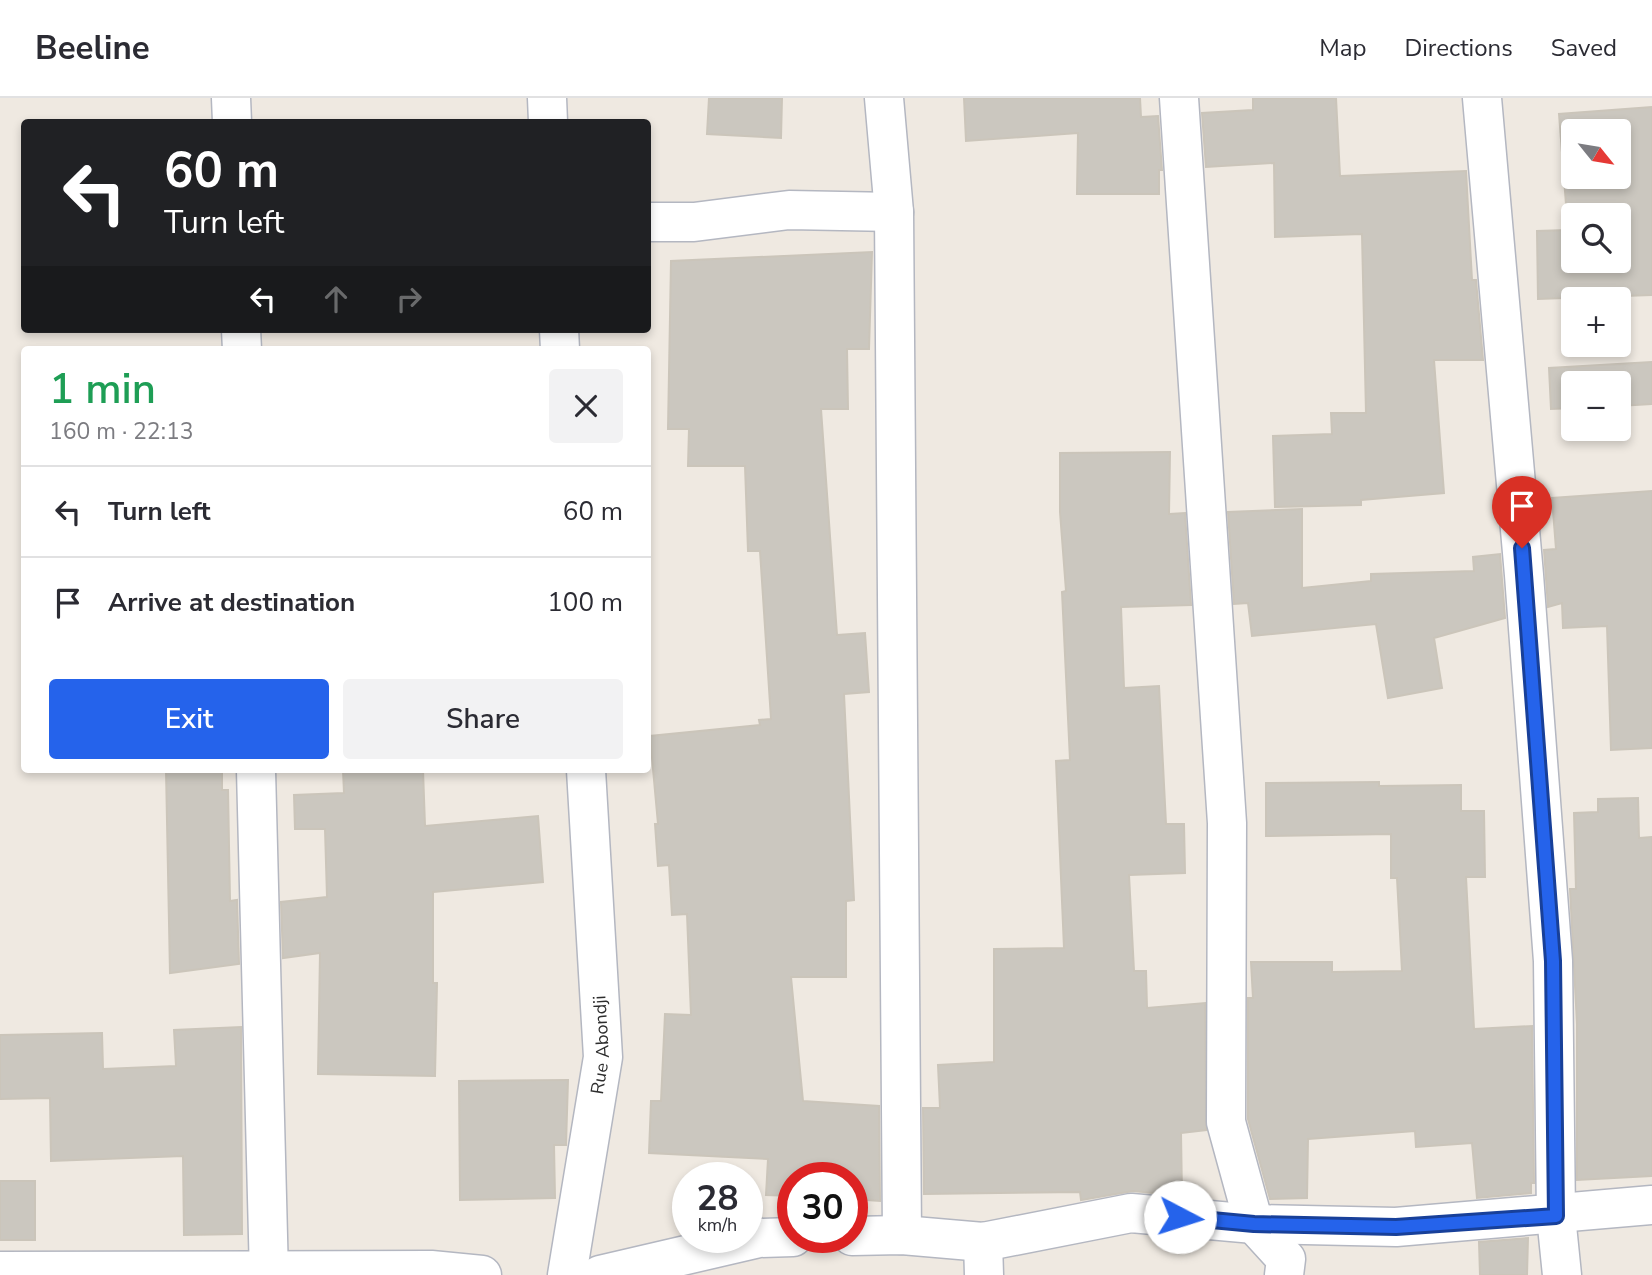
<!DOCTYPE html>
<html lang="en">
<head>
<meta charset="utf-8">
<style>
  body { margin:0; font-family:"Nunito Sans",sans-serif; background:#f2f2f3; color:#2b2b33; height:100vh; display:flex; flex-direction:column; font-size:26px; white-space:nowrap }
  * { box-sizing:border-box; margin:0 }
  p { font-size:23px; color:#7c7c81 }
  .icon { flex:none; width:38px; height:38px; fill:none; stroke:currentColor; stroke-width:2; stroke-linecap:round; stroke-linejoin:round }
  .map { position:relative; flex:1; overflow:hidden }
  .sheet { position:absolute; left:21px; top:248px; width:630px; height:427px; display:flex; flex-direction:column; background:#fff; border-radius:7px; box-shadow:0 4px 10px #0003 }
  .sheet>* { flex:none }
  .banner { position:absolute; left:21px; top:21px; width:630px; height:214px; border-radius:7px; box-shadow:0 4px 10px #0003; background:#202124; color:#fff; overflow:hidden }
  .needle { width:46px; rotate:120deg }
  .controls { position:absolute; left:1561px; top:21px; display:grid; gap:14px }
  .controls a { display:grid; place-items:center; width:70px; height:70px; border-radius:7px; background:#fff; box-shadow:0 4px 10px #0003; font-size:35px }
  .speed { position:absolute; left:672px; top:1064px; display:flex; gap:14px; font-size:35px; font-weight:700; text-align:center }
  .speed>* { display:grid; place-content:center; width:91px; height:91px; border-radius:50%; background:#fff; box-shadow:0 4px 10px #0003; line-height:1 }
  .speed small { font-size:18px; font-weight:400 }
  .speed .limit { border:10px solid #d22; background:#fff; color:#111 }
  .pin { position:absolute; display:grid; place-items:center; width:60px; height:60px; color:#fff; margin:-72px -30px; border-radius:50% 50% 50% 0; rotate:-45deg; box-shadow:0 0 7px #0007 }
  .pin .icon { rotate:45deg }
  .me { position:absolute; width:77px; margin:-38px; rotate:95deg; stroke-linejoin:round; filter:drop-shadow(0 0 5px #0008) }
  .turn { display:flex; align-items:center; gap:24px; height:147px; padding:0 28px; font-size:32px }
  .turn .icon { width:91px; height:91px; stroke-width:2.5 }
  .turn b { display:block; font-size:49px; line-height:60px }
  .lanes { display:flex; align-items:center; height:66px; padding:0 28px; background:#0003; justify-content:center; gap:35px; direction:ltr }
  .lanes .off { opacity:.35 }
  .round { display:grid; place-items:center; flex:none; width:74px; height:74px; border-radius:7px; background:#f2f2f3 }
  .head { display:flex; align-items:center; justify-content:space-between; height:119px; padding:0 28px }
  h1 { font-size:42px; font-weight:600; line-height:52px; color:#1e9e55 }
  .cta { display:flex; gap:14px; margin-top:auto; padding:14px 28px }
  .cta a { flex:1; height:80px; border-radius:7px; background:#2563eb; color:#fff; font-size:28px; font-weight:600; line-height:80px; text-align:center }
  .cta a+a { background:#f2f2f3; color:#2b2b33 }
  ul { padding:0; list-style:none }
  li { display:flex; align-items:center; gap:21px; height:91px; padding:0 28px; border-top:2px solid #e1e1e2 }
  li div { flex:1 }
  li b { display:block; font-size:26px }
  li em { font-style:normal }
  header { display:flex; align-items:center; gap:42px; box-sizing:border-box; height:98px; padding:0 35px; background:#fff; border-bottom:2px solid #e1e1e2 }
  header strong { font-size:33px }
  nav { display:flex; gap:38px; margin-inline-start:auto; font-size:24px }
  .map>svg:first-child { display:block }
</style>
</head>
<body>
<header>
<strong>Beeline</strong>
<nav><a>Map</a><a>Directions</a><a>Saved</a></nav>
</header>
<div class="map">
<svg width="1652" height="1177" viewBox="0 0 1652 1177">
  <rect width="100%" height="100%" fill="#efe9e1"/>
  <g fill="#cbc7bf" stroke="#cbc5ba" stroke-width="2" fill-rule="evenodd">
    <polygon points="709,0 782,0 781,40 707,36"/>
    <polygon points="964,0 1140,0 1141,19 1158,18 1162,72 1159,72 1159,96 1077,96 1078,35 966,43"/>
    <polygon points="1253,0 1336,0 1340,78 1466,73 1472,182 1476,182 1483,262 1434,262 1444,395 1361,402 1361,407 1275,409 1273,338 1332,336 1331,315 1366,315 1362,136 1275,139 1274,65 1206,69 1202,15 1253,12"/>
    <path d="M1652,9V197L1538,201L1537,133L1568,132L1559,16ZM1573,33H1619V79H1573ZM1573,117H1619V163H1573Z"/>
    <polygon points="872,154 869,251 847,251 848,311 821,311 837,537 865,535 869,594 844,596 854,802 846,803 846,879 791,879 803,1003 879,1008 880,1103 852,1101 852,1080 793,1080 793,1098 766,1097 768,1061 649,1055 651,1003 661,1003 665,916 691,917 687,816 672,817 669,767 658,768 655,726 658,726 650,638 760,627 759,622 771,621 760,453 748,453 745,368 688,368 689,331 668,331 671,163"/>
    <polygon points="1652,264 1652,306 1619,308 1619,285 1573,285 1573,310 1551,311 1549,270"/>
    <polygon points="1170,354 1169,416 1185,415 1191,507 1121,509 1124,590 1159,588 1166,726 1184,726 1185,775 1129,777 1134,873 1146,873 1147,910 1205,905 1206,1032 1181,1035 1182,1098 1133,1093 1081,1102 1080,1094 924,1096 923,1010 940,1010 938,967 994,964 994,851 1064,850 1056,663 1070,662 1062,494 1066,493 1060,414 1060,355"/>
    <polygon points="1652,393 1652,650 1611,652 1607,528 1563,530 1562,505 1548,509 1544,452 1556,451 1552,400"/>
    <polygon points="1302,411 1302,490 1371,483 1371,476 1474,473 1473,459 1500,456 1505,520 1434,540 1442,590 1388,600 1376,526 1252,538 1248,505 1234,506 1228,414"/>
    <polygon points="166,672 222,672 222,692 228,692 230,803 237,802 239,866 170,875"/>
    <polygon points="343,672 423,672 425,728 538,718 543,784 433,794 433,885 437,885 435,978 318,976 320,855 283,860 281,804 327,799 325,731 295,731 294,697 344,695"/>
    <polygon points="1379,684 1379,688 1461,687 1461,713 1484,713 1485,779 1466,779 1474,931 1532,928 1534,1085 1531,1085 1531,1095 1477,1100 1472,1045 1416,1049 1415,1033 1308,1041 1307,1100 1270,1101 1248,1021 1248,900 1253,900 1251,864 1332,864 1332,874 1402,873 1397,780 1391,780 1391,736 1266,738 1266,685"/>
    <polygon points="1638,700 1639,740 1652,739 1652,1078 1577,1082 1577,926 1570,791 1576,791 1574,715 1598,714 1598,701"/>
    <polygon points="241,929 242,1136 184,1137 183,1058 51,1063 50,1000 0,1001 0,937 102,935 103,971 176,968 174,932"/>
    <polygon points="568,982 566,1047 554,1047 555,1100 460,1102 459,983"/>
    <rect x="0" y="1083" width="35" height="59"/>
    <polygon points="1528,1140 1527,1177 1480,1177 1479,1144"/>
  </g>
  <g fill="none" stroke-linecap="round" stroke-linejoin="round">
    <defs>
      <g id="minor">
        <polyline points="231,0 232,24"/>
        <polyline points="547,0 548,24"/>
        <polyline points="884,0 894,114 902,1137"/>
        <polyline points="1179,0 1227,725 1226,1024 1254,1126 1286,1161 1284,1177"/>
        <polyline points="1482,0 1524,477 1553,863 1556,1118 1562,1177"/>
        <polyline points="648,124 694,124 789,112 894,114"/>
        <polyline points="241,231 242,252"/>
        <polyline points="559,231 560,252"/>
        <polyline points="256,672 269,1177"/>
        <polyline points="852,1138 902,1137 983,1144 1131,1115 1254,1126 1396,1129 1652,1107"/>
        <polyline points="983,1144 984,1177"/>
        <polyline points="0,1173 431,1172 482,1177"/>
        <path id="s1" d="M567,1177L603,959L586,672"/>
        <polyline points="600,1177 759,1140 793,1139"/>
      </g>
    </defs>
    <use href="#minor" stroke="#b4b7c1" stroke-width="41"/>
    <use href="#minor" stroke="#fff" stroke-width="38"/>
  </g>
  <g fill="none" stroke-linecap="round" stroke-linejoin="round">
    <defs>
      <polyline id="route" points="1180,1119 1254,1126 1396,1129 1556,1118 1553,863 1522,450"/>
    </defs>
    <use href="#route" stroke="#184099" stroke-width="18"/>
    <use href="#route" stroke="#2563eb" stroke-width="12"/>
  </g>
  <g text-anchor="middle" stroke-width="6" stroke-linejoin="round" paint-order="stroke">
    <g font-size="18" fill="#2e2e2e" stroke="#fff">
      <text dy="6" stroke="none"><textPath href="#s1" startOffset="233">Rue Abondji</textPath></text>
    </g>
  </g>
</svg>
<div class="controls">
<a><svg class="needle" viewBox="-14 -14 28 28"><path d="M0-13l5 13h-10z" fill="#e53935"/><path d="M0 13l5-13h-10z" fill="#7c7c81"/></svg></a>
<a><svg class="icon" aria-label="search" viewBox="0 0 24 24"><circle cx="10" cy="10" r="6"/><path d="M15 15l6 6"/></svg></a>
<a>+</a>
<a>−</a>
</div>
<div class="speed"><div>28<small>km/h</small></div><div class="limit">30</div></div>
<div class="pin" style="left:1522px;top:450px;background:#d93025"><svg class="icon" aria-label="arrive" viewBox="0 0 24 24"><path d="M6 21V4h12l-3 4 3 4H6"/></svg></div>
<svg class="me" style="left:1180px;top:1119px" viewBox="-20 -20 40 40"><circle r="19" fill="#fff"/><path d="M0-13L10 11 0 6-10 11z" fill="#2563eb"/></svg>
<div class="banner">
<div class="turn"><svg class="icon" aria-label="left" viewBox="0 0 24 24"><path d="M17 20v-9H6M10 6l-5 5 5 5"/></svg><div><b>60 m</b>Turn left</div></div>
<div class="lanes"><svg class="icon" aria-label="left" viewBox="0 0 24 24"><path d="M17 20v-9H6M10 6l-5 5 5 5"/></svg><svg class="icon off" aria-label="ahead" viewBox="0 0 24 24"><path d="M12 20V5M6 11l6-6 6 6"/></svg><svg class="icon off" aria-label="right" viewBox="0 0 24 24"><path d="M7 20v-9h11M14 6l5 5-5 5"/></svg></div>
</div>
<section class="sheet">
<div class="head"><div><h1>1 min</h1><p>160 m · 22:13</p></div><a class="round"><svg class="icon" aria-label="close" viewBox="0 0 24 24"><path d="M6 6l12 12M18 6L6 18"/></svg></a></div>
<ul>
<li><svg class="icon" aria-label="left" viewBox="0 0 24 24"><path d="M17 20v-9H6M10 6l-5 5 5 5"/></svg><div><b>Turn left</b></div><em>60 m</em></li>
<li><svg class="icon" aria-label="arrive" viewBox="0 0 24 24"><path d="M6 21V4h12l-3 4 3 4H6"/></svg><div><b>Arrive at destination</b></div><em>100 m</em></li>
</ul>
<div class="cta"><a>Exit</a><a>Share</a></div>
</section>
</div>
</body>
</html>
